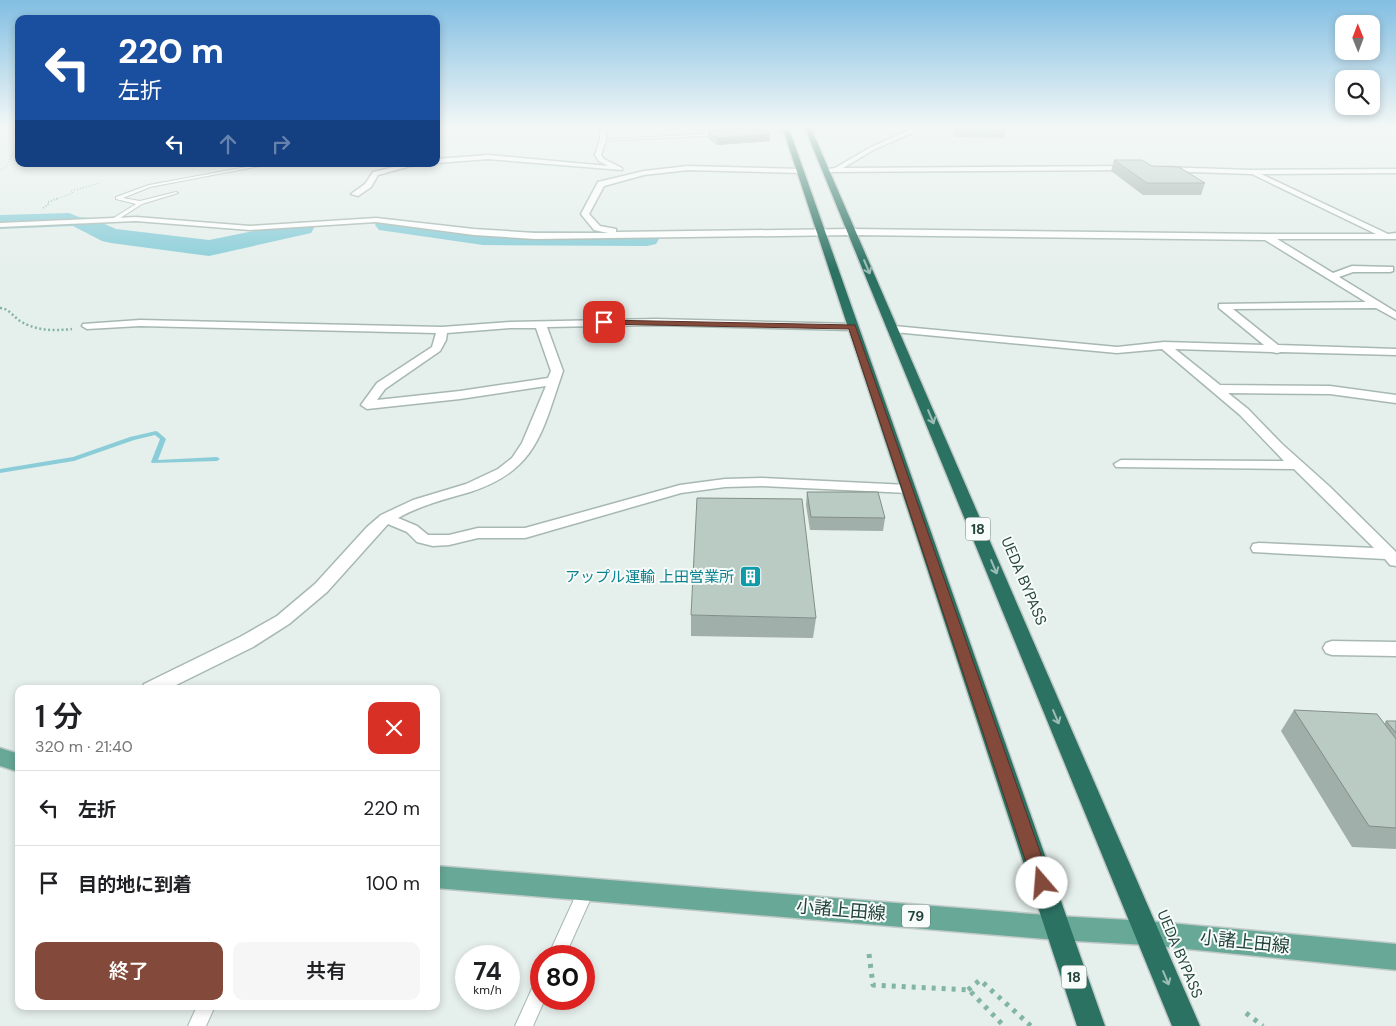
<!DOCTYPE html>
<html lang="ja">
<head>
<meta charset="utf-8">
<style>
  body { margin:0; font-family:"DM Sans","Noto Sans JP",sans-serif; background:#f6f6f6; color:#202124; height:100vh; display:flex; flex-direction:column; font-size:19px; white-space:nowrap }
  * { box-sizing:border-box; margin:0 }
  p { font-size:16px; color:#757577 }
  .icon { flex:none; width:28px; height:28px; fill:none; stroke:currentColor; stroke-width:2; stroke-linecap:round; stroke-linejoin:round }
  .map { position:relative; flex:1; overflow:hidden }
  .drawer { position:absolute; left:15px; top:685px; width:425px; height:325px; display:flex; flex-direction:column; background:#fff; border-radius:10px; box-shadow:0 2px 8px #0003 }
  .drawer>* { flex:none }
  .top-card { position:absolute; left:15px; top:15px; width:425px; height:152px; border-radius:10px; box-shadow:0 2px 8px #0003; background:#1a4fa0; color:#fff; overflow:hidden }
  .needle { width:32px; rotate:359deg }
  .buttons { position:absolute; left:1335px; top:15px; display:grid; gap:10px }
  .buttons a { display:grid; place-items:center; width:45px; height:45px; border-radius:10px; background:#fff; box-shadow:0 2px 8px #0003; font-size:25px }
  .speed { position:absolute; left:455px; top:945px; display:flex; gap:10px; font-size:25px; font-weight:700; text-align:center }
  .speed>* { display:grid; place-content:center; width:65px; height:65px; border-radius:50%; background:#fff; box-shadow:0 2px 8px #0003; line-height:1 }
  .speed small { font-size:12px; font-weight:400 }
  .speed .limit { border:8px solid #d22; background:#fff; color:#111 }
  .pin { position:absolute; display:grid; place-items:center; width:42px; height:42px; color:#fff; margin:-21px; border-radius:10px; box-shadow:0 2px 8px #0006 }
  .me { position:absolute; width:55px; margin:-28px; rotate:342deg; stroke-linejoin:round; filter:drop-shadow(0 0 4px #0008) }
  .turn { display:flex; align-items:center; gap:18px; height:105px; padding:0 20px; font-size:22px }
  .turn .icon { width:65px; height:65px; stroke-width:2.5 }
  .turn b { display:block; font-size:35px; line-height:42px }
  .lanes { display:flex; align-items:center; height:48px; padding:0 20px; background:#0003; justify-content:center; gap:25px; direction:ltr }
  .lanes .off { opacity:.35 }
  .round { display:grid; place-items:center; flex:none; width:52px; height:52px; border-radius:10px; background:#f6f6f6 }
  .headline { display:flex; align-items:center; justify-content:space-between; height:85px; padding:0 20px }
  h1 { font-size:30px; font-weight:600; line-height:38px }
  .button { display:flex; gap:10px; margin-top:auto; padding:10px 20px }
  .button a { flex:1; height:58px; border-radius:10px; background:#834a3b; color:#fff; font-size:20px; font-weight:600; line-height:58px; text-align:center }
  .button a+a { background:#f6f6f6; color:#202124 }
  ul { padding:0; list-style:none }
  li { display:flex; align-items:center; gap:15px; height:75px; padding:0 20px; border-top:1px solid #e0e0e0 }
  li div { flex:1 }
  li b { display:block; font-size:19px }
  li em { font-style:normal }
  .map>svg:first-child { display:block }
</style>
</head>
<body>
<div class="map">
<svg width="1396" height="1026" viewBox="0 0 1396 1026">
  <rect width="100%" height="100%" fill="#e5efeb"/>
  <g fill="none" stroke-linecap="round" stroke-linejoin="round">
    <polygon fill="#8acdd8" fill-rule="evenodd" points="156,431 158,432 166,439 158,460 217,457 220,459 217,461 152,463 151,462 160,439 155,435 134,440 74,461 0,473 0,469 73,457 130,437"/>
    <g fill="#8acdd8" fill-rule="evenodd">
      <polygon points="69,213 79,217 91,218 116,229 209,240 302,221 311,223 314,228 311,233 209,256 111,243 102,241 73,226 0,229 0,215"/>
      <polygon points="387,218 483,231 647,232 656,234 659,239 656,244 647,246 483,245 379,230 375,225 379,220"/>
    </g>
    <defs>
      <g id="lane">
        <polygon points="863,126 890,126 817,131 815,130"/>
        <polygon points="752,131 781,131 783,132 753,133"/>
        <polygon points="721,133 722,135 603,141 601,140"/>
        <polygon points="263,164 271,164 150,187 123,198 140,201 176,192 178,193 142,204 117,220 112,219 136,204 116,199 116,197 149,185"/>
        <polygon points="587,881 593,884 595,889 565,956 548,956 581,884"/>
        <polygon points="541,979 541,999 545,999 533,1026 515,1026 535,982"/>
        <polygon points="197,1006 215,1006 206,1026 188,1026"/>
      </g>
      <g id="street">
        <polygon points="507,126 514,126 511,128"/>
        <polygon points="600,126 606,126 606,140 601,155 604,159 622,168 622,170 488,159 436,163 436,159 488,155 608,166 599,161 595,155 600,140"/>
        <polygon points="912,126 918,126 914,132 875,149 843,168 1132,166 1135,168 1132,170 826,172 823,170 835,168 871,147 910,130"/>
        <polygon points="407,164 418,164 378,175 371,187 358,196 351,194 365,184 373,172"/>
        <polygon points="688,166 800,169 803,171 800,173 688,170 644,175 604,186 589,214 600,226 616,229 616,232 852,229 1267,234 1376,234 1252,174 1163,171 1160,169 1163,167 1251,170 1396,169 1396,173 1261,174 1388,234 1396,233 1396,239 1277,239 1333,273 1352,266 1393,267 1393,271 1390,272 1353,272 1339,277 1396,312 1396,319 1376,308 1233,309 1278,345 1396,349 1396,355 1281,352 1277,353 1272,352 1175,349 1220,385 1330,386 1396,395 1396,403 1330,394 1228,393 1248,409 1282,444 1329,486 1396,552 1396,566 1390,565 1385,559 1253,552 1251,548 1253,544 1259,543 1374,548 1294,469 1116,467 1114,464 1121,460 1284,461 1240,415 1162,349 1117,353 894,332 889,329 894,326 1117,347 1164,342 1264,345 1219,308 1219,304 1366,302 1265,240 852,235 535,239 474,235 376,222 250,230 136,221 0,227 0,223 136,217 250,226 376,218 474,229 535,233 608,233 594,230 581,214 598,182 644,171"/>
        <path d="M656,319L852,324L857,327L852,330L656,325L547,327L563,371C542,431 538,470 470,492C446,499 421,505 398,518L417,526L428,535H449L478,528H525L680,485L725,479L762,478L908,485L913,486L915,489L913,492L908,493L762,486L725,487L681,493L525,538H478L449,545L433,546L417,542L407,532L388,524L327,592L289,624L253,647L168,689H142L144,684L240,637L277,616L315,584L367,527L381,515L413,500L466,484L498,469L512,458L522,443L546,386L460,399L367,409L361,405L377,383L432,347L436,333L140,326L87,329L82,326L83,324L140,320L442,327L510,322ZM510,328H536L551,371L548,378L460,391L377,400L385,389L440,351L446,340L447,333Z"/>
        <polygon points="1332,641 1396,642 1396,656 1332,655 1326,653 1323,648 1326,643"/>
      </g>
      <g id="primary">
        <polygon points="0,748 19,754 19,772 0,766"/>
        <polygon points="436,866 1057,916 1147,921 1396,944 1396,970 1147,945 1057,940 436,888"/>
      </g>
      <g id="highway">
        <polygon points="782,126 788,126 1105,1026 1077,1026"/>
        <polygon points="804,126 810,126 1200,1026 1172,1026"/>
      </g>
    </defs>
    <use href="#lane" stroke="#a7b8b2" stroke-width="2"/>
    <use href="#street" stroke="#a7b8b2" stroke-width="3"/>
    <use href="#primary" stroke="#c1cac8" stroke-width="3"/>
    <use href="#highway" stroke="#c1cac8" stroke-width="3"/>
    <g stroke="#83b5a5" stroke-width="1" stroke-dasharray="1 2" stroke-linecap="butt">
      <polyline points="1174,126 1396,129"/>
      <polyline points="0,170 6,167 19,141"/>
      <polyline points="56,199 73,193 71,191 100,183"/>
    </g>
    <polyline stroke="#83b5a5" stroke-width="2" stroke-dasharray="1 2" stroke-linecap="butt" points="43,208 48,205 48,202 59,198"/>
    <path stroke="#83b5a5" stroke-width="2.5" stroke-dasharray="2 2.5" stroke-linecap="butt" d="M0,308C8,308 14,317 20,321C37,331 53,331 72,329"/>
    <g stroke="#83b5a5" stroke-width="5" stroke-dasharray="4 6" stroke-linecap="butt">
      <polyline points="869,954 873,985 969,990 1004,1026"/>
      <polyline points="968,990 980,980 1031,1026"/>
      <polyline points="1246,1013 1263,1026"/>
    </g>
    <use href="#lane" fill="#fff" fill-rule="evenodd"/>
    <use href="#street" fill="#fff" fill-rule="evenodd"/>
    <use href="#primary" fill="#67a896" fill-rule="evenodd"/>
    <use href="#highway" fill="#2c7263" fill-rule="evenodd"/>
  </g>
  <g fill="#a0afa9">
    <polygon points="954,127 1006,131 1005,138 956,137 953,134"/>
    <polygon points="708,131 770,134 770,141 717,145 708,138"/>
    <polygon points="1114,160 1152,166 1205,183 1201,195 1143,195 1111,171"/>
    <polygon points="807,492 885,518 883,531 810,530 806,505"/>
    <polygon points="691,615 816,618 813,638 691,636"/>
    <polygon points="1294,710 1384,724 1386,721 1396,721 1396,849 1352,847 1281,731"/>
  </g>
  <polygon fill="#828e89" points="770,134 770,141 717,145 717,138"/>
  <g fill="#bacbc4" stroke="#828e89">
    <polygon points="760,127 770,134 717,138 708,131"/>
    <polygon points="954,127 1002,127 1006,131 957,130"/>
    <polygon points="1114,160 1142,160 1152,166 1179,167 1205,183 1147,183"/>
    <polygon points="807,492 878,492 885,518 811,517"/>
    <polygon points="697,498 802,499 816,618 691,615"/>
    <polygon points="1294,710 1377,714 1396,739 1396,828 1369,826"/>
    <polygon points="1386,721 1396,721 1396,733"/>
  </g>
  <defs><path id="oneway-shaft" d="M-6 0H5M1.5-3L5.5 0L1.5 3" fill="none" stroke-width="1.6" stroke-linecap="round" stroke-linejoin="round" transform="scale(1.25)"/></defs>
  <g stroke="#9cbdb6">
    <use href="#oneway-shaft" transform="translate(867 267) rotate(67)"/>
    <use href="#oneway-shaft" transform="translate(931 417) rotate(67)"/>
    <use href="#oneway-shaft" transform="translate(994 567) rotate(67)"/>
    <use href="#oneway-shaft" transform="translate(1056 717) rotate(67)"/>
    <use href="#oneway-shaft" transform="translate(1166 978) rotate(67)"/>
  </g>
  <linearGradient id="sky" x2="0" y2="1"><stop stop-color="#82bee2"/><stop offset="0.47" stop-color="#f3f8f6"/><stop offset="1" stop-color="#f3f8f6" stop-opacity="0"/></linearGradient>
  <rect width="1396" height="270" fill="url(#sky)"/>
  <polygon fill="#834a3b" stroke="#553026" points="604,320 855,325 1051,883 1048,889 1042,891 1036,889 1033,883 849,329 601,324 601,321"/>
  <defs>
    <symbol id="building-square" viewBox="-11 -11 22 22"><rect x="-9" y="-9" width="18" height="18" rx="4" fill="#0f9aa8" stroke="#f7fbf9"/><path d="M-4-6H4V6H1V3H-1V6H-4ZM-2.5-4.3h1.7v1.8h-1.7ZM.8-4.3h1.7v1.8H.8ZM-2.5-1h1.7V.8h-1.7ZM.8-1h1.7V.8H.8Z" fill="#fff"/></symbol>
  </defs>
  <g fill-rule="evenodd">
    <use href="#building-square" x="738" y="564" width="25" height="25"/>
  </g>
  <g text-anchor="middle" stroke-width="4" stroke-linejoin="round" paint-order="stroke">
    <g fill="#f7fbf9" stroke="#627a73" stroke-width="1">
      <rect x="965.5" y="517.5" width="25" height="23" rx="4"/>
      <rect x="902" y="904.5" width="28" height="23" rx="4"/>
      <rect x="1061.5" y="965.5" width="25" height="23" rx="4"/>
    </g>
    <g font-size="14" font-weight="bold" fill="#22433a">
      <text x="978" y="534">18</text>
      <text x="916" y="921">79</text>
      <text x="1074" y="982">18</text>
    </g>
    <g font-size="15" fill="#0d838f" stroke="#f7fbf9" text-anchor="end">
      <text x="734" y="582">アップル運輸 上田営業所</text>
    </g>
    <g font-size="15" fill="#22433a" stroke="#f7fbf9">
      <text transform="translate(1024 581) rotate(67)" y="5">UEDA BYPASS</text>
      <text transform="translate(1180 954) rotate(67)" y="5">UEDA BYPASS</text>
    </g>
    <g font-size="18" fill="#22433a" stroke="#f7fbf9">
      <text transform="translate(841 910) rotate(5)" y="6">小諸上田線</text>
      <text transform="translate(1245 942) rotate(6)" y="6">小諸上田線</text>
    </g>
  </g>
</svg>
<div class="buttons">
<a><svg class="needle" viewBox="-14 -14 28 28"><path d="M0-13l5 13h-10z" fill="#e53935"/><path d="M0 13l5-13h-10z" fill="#757577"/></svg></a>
<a><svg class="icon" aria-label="search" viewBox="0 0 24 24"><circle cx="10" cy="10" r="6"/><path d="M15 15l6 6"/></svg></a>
</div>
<div class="speed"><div>74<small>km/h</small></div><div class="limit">80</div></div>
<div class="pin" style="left:604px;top:322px;background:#d93025"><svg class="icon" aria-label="arrive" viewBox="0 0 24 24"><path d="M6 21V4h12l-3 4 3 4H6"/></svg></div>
<svg class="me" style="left:1042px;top:883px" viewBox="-20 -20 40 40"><circle r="19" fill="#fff"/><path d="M0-13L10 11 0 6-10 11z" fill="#834a3b"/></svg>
<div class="top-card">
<div class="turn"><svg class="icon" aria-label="left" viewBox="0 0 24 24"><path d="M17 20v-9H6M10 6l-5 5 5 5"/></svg><div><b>220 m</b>左折</div></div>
<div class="lanes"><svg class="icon" aria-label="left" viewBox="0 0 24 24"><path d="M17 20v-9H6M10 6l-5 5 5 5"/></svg><svg class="icon off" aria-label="ahead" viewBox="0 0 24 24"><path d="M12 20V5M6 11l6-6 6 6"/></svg><svg class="icon off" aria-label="right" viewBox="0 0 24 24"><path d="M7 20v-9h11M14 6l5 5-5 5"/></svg></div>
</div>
<section class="drawer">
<div class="headline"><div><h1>1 分</h1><p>320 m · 21:40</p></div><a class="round" style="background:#d93025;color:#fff"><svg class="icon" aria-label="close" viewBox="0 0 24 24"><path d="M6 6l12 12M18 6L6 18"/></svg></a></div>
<ul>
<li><svg class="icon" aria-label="left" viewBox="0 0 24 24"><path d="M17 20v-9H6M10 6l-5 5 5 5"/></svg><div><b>左折</b></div><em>220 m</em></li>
<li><svg class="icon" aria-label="arrive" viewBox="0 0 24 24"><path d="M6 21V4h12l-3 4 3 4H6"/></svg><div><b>目的地に到着</b></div><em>100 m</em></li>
</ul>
<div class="button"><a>終了</a><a>共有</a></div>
</section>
</div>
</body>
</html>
